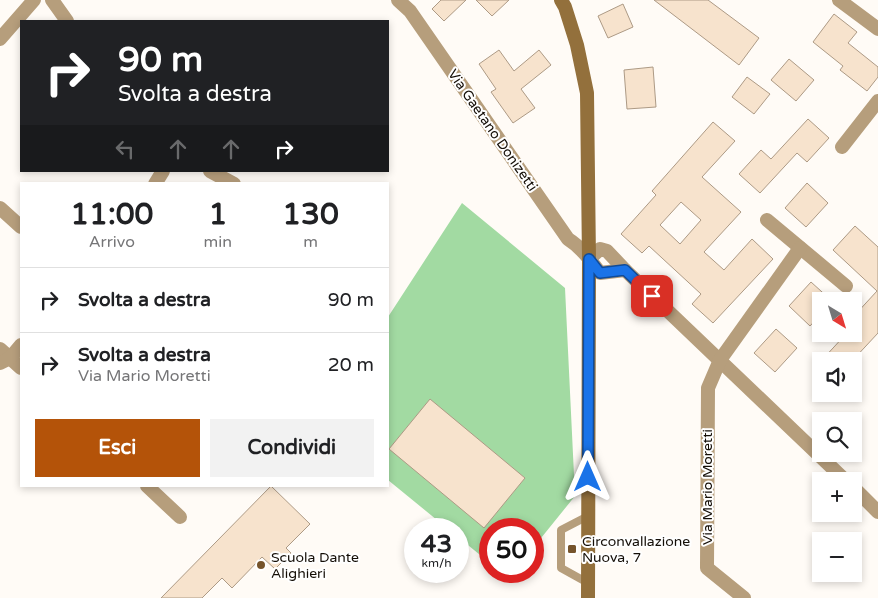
<!DOCTYPE html>
<html lang="it">
<head>
<meta charset="utf-8">
<style>
  body { margin:0; font-family:"Varela Round",sans-serif; background:#f2f2f2; color:#202124; height:100vh; display:flex; flex-direction:column; font-size:19px; white-space:nowrap }
  * { box-sizing:border-box; margin:0 }
  p { font-size:16px; color:#757577 }
  .icon { flex:none; width:28px; height:28px; fill:none; stroke:currentColor; stroke-width:2; stroke-linecap:round; stroke-linejoin:round }
  .map { position:relative; flex:1; overflow:hidden }
  .details { position:absolute; left:20px; top:182px; width:369px; height:305px; display:flex; flex-direction:column; background:#fff; border-radius:0px; box-shadow:0 2px 8px #0003 }
  .details>* { flex:none }
  .guide { position:absolute; left:20px; top:20px; width:369px; height:152px; border-radius:0px; box-shadow:0 2px 8px #0003; background:#202124; color:#fff; overflow:hidden }
  .needle { width:32px; rotate:142deg }
  .tools { position:absolute; left:812px; top:292px; display:grid; gap:10px }
  .tools a { display:grid; place-items:center; width:50px; height:50px; border-radius:0px; background:#fff; box-shadow:0 2px 8px #0003; font-size:25px }
  .speed { position:absolute; left:404px; top:518px; display:flex; gap:10px; font-size:25px; font-weight:700; text-align:center }
  .speed>* { display:grid; place-content:center; width:65px; height:65px; border-radius:50%; background:#fff; box-shadow:0 2px 8px #0003; line-height:1 }
  .speed small { font-size:12px; font-weight:400 }
  .speed .limit { border:8px solid #d22; background:#fff; color:#111 }
  .pin { position:absolute; display:grid; place-items:center; width:42px; height:42px; color:#fff; margin:-21px; border-radius:10px; box-shadow:0 2px 8px #0006 }
  .me { position:absolute; width:55px; margin:-28px; rotate:0deg; stroke-linejoin:round; filter:drop-shadow(0 0 4px #0008) }
  .turn { display:flex; align-items:center; gap:18px; height:105px; padding:0 15px; font-size:22px }
  .turn .icon { width:65px; height:65px; stroke-width:2.5 }
  .turn b { display:block; font-size:35px; line-height:42px }
  .lanes { display:flex; align-items:center; height:48px; padding:0 15px; background:#0003; justify-content:center; gap:25px; direction:ltr }
  .lanes .off { opacity:.35 }
  .eta { display:flex; justify-content:space-evenly; align-items:center; height:85px; text-align:center }
  .eta b { font-size:30px; font-weight:700; line-height:35px }
  .button { display:flex; gap:10px; margin-top:auto; padding:10px 15px }
  .button a { flex:1; height:58px; border-radius:0px; background:#b45309; color:#fff; font-size:20px; font-weight:700; line-height:58px; text-align:center }
  .button a+a { background:#f2f2f2; color:#202124 }
  ul { padding:0; list-style:none }
  li { display:flex; align-items:center; gap:15px; height:65px; padding:0 15px; border-top:1px solid #e0e0e0 }
  li div { flex:1 }
  li b { display:block; font-size:19px }
  li em { font-style:normal }
  .map>svg:first-child { display:block }
</style>
</head>
<body>
<div class="map">
<svg width="878" height="598" viewBox="0 0 878 598">
  <rect width="100%" height="100%" fill="#fffbf6"/>
  <polygon fill="#a2daa2" points="462,203 565,288 575,496 533,548 532,529 490,529 490,563 458,537 458,529 448,529 388,480 388,317"/>
  <g fill="#f7e3cd" stroke="#ad9a85" fill-rule="evenodd">
    <polygon points="441,0 466,0 444,21 432,9"/>
    <polygon points="476,0 509,0 492,16"/>
    <polygon points="654,0 708,0 759,38 739,65"/>
    <polygon points="623,4 633,27 608,38 598,16"/>
    <polygon points="834,14 857,32 848,43 878,67 878,77 867,91 840,70 843,66 813,42"/>
    <polygon points="499,50 514,71 539,50 551,65 521,89 535,108 513,123 491,92 496,89 479,64"/>
    <polygon points="789,59 814,80 796,101 771,80"/>
    <polygon points="653,67 656,107 627,109 624,70"/>
    <polygon points="747,77 770,94 754,114 732,97"/>
    <polygon points="808,119 829,138 807,162 797,153 760,193 739,174 761,150 771,159"/>
    <path d="M713,122L735,141L702,177L741,212L704,252L724,270L752,239L773,259L713,323L692,304L701,294L649,246L642,253L621,234L656,195L652,191ZM681,202L701,220L680,244L660,225Z"/>
    <polygon points="807,183 828,203 806,227 785,208"/>
    <polygon points="855,226 878,247 878,333 852,361 821,361 846,334 854,334 854,316 877,291 833,250"/>
    <polygon points="811,282 832,301 821,301 821,314 810,326 789,306"/>
    <polygon points="776,329 797,348 775,372 754,353"/>
    <polygon points="430,399 525,478 484,528 389,449"/>
    <polygon points="271,486 310,524 286,548 291,553 275,569 262,557 232,588 222,578 202,598 161,598"/>
  </g>
  <g fill="none" stroke-linecap="round" stroke-linejoin="round">
    <polyline stroke="#b69e7c" stroke-width="8" points="588,516 561,530 561,568 588,583"/>
    <g stroke="#b69e7c" stroke-width="14">
      <polyline points="52,0 67,21"/>
      <path d="M398,0L410,11L568,239C581,247 591,261 600,273L625,270"/>
      <polyline points="839,0 878,29"/>
      <polyline points="0,39 34,0"/>
      <polyline points="842,147 878,101"/>
      <polyline points="210,171 234,184"/>
      <polyline points="155,184 163,171"/>
      <polyline points="0,208 21,227"/>
      <polyline points="767,220 846,286"/>
      <polyline points="589,259 600,249 607,251 625,270 846,481"/>
      <polyline points="0,349 21,368"/>
      <polyline points="0,363 10,358 21,345"/>
      <polyline points="147,486 180,517"/>
      <polyline points="854,488 878,512"/>
      <polyline points="744,598 707,568 708,388 720,360 800,248"/>
    </g>
    <polyline stroke="#93703c" stroke-width="14" points="561,0 565,7 577,45 587,93 589,259 588,598"/>
  </g>
  <g fill="none" stroke-linecap="round" stroke-linejoin="round">
    <defs>
      <polyline id="route" points="588,477 589,259 600,273 625,270 652,296"/>
    </defs>
    <use href="#route" stroke="#114b97" stroke-width="12"/>
    <use href="#route" stroke="#1a73e8" stroke-width="9"/>
  </g>
  <g fill="#76542c" stroke="#fff" stroke-width="2">
    <rect x="567" y="544" width="10" height="10" rx="2.5"/>
    <circle cx="261" cy="565" r="5"/>
  </g>
  <g text-anchor="middle" stroke-width="4" stroke-linejoin="round" paint-order="stroke">
    <g font-size="14" fill="#140e07" stroke="#fff">
      <text transform="translate(493 130) rotate(55)" y="5">Via Gaetano Donizetti</text>
      <text transform="translate(707 487) rotate(-90)" y="5">Via Mario Moretti</text>
    </g>
    <g font-size="14" fill="#140e07" stroke="#fff" text-anchor="start">
      <text x="582" y="546">Circonvallazione<tspan x="582" dy="16">Nuova, 7</tspan></text>
      <text x="271" y="562">Scuola Dante<tspan x="271" dy="16">Alighieri</tspan></text>
    </g>
  </g>
</svg>
<div class="tools">
<a><svg class="needle" viewBox="-14 -14 28 28"><path d="M0-13l5 13h-10z" fill="#e53935"/><path d="M0 13l5-13h-10z" fill="#757577"/></svg></a>
<a><svg class="icon" aria-label="sound" viewBox="0 0 24 24"><path d="M4 9h4l5-4v14l-5-4H4zM17 9q2 3 0 6"/></svg></a>
<a><svg class="icon" aria-label="search" viewBox="0 0 24 24"><circle cx="10" cy="10" r="6"/><path d="M15 15l6 6"/></svg></a>
<a>+</a>
<a>−</a>
</div>
<div class="speed"><div>43<small>km/h</small></div><div class="limit">50</div></div>
<div class="pin" style="left:652px;top:296px;background:#d93025"><svg class="icon" aria-label="arrive" viewBox="0 0 24 24"><path d="M6 21V4h12l-3 4 3 4H6"/></svg></div>
<svg class="me" style="left:588px;top:477px" viewBox="-20 -20 40 40"><path d="M0-17L14 15 0 8-14 15z" fill="#1a73e8" stroke="#fff" stroke-width="4"/></svg>
<div class="guide">
<div class="turn"><svg class="icon" aria-label="right" viewBox="0 0 24 24"><path d="M7 20v-9h11M14 6l5 5-5 5"/></svg><div><b>90 m</b>Svolta a destra</div></div>
<div class="lanes"><svg class="icon off" aria-label="left" viewBox="0 0 24 24"><path d="M17 20v-9H6M10 6l-5 5 5 5"/></svg><svg class="icon off" aria-label="ahead" viewBox="0 0 24 24"><path d="M12 20V5M6 11l6-6 6 6"/></svg><svg class="icon off" aria-label="ahead" viewBox="0 0 24 24"><path d="M12 20V5M6 11l6-6 6 6"/></svg><svg class="icon" aria-label="right" viewBox="0 0 24 24"><path d="M7 20v-9h11M14 6l5 5-5 5"/></svg></div>
</div>
<section class="details">
<div class="eta">
<div><b>11:00</b><p>Arrivo</p></div>
<div><b>1</b><p>min</p></div>
<div><b>130</b><p>m</p></div>
</div>
<ul>
<li><svg class="icon" aria-label="right" viewBox="0 0 24 24"><path d="M7 20v-9h11M14 6l5 5-5 5"/></svg><div><b>Svolta a destra</b></div><em>90 m</em></li>
<li><svg class="icon" aria-label="right" viewBox="0 0 24 24"><path d="M7 20v-9h11M14 6l5 5-5 5"/></svg><div><b>Svolta a destra</b><p>Via Mario Moretti</p></div><em>20 m</em></li>
</ul>
<div class="button"><a>Esci</a><a>Condividi</a></div>
</section>
</div>
</body>
</html>
